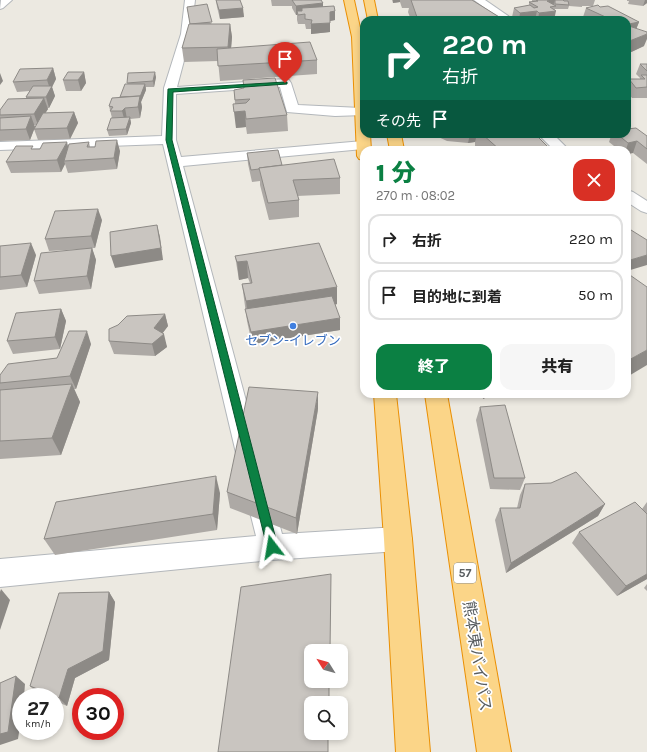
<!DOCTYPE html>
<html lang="ja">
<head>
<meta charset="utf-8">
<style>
  body { margin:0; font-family:Karla,"Noto Sans JP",sans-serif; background:#f6f6f6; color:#222; height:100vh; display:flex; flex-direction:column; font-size:15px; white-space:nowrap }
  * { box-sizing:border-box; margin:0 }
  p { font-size:13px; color:#767676 }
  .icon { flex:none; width:22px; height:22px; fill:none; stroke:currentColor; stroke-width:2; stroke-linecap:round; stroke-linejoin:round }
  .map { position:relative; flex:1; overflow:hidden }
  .side { position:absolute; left:360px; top:146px; width:271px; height:252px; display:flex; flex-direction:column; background:#fff; border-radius:12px; box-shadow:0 2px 6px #0003 }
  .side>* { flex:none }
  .guide { position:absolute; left:360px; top:16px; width:271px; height:122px; border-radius:12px; box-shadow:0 2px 6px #0003; background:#0b6e4f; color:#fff; overflow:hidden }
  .needle { width:26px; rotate:307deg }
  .fabs { position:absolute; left:304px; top:644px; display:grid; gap:8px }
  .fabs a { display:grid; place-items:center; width:44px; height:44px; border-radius:8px; background:#fff; box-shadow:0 2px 6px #0003; font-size:20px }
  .speed { position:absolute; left:12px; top:688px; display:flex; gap:8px; font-size:20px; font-weight:700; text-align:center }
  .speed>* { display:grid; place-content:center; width:52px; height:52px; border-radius:50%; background:#fff; box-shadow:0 2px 6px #0003; line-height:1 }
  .speed small { font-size:10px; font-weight:400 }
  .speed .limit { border:6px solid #d22; background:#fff; color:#111 }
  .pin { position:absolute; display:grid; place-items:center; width:34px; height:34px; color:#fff; margin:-41px -17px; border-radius:50% 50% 50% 0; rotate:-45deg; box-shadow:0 0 4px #0007 }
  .pin .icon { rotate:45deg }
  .me { position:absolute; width:44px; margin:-22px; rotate:346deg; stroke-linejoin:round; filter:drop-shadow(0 0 3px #0008) }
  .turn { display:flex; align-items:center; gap:14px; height:84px; padding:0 16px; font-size:18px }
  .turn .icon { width:52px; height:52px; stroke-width:2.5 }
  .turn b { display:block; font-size:28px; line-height:34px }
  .then { display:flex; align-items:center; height:38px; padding:0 16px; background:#0003; gap:8px; font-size:15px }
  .round { display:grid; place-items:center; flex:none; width:42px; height:42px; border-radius:12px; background:#f6f6f6 }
  .head { display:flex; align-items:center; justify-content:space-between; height:68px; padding:0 16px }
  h1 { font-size:24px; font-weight:800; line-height:30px; color:#0b8043 }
  .cta { display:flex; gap:8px; margin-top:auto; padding:8px 16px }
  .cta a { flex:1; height:46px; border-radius:12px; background:#0b8043; color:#fff; font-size:16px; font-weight:800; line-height:46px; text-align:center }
  .cta a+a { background:#f6f6f6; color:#222 }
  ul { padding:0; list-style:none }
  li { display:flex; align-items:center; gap:12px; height:50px; margin:0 8px 6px; padding:0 8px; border:2px solid #e0e0e0; border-radius:12px }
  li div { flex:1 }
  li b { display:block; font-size:15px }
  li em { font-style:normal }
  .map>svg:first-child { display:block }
</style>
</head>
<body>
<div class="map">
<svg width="647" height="752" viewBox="0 0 647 752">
  <rect width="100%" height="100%" fill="#ece9e1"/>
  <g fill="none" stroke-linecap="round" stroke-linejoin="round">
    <defs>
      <g id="street">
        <polygon points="1,0 12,0 3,8 0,9"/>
        <polygon points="185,0 195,0 191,34 177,87 285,79 289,80 291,83 298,105 361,108 364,109 364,115 335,116 287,112 280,87 176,94 176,140 181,157 363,141 368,142 370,145 368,148 363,149 183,166 260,453 257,460 248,463 239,460 236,453 163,144 0,150 0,142 162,136 164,88 181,34"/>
        <polygon points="474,0 485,0 514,20 502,20"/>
        <polygon points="538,134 553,134 569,150 554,150"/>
        <polygon points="627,190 633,192 647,201 647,213 641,211 627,202"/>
        <polygon points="258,481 267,484 271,492 282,534 398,527 408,530 412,539 408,548 398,551 272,560 0,587 0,559 256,536 245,492 249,484"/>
      </g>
      <g id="highway">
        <polygon points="344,0 354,0 362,37 364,58 364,134 370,134 371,150 364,150 364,160 359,159 357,156 352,37"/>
        <polygon points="364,0 374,0 378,20 368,20"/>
        <polygon points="387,134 401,134 404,150 390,150"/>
        <polygon points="374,394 396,394 412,539 430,752 396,752 384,539"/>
        <polygon points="425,394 447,394 511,752 477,752"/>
      </g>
    </defs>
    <use href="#street" stroke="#b3b7bb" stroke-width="2"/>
    <use href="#highway" stroke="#ea8f03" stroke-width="2"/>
    <use href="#street" fill="#fff" fill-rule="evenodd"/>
    <use href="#highway" fill="#fbd588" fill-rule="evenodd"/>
  </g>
  <g fill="#ada9a5">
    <polygon points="216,0 240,0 244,17 220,19 217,7"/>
    <polygon points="271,0 321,0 323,7 335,11 335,20 330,21 330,32 311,34 311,29 306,29 305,24 298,24 297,20 297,15 296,15 292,8 292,6 272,6"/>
    <polygon points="392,0 472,0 504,20 411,20 408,12 409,8 402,8 400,2 393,3"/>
    <polygon points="532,0 595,0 593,6 582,6 582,7 569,6 568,9 555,9 554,20 516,20 512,17 514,8 529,6 529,2 532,2"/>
    <polygon points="627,0 647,0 647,3 643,6 628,4 629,1 627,1"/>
    <polygon points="187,7 212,24 230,24 232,37 231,48 317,60 317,74 220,81 218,61 184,62 182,48 190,24"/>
    <polygon points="600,7 639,22 636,29 644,46 627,54 627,20 582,20 586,8"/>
    <polygon points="640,64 647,64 647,98 632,98 627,92 627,84 629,79 640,79 640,78 636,74"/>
    <polygon points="53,68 56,79 52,87 55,96 49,108 47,108 48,109 45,113 74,112 78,123 70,139 38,140 34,129 36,125 34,125 35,127 30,140 0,141 0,110 26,99 26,97 30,91 17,92 13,82"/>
    <polygon points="84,72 86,83 81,91 66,91 63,80"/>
    <polygon points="156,77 154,87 146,87 146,90 141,102 142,107 140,118 130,119 131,123 127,135 109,136 107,130 112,118 109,106 120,97 128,84 127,83"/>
    <polygon points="234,90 287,115 288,131 247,134 246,127 236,128 235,104"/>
    <polygon points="627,95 630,97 627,103"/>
    <polygon points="432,134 535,134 551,150 479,150 475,146 475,142 468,143 447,141"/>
    <polygon points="601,134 627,134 647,136 647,164 633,153 627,154 627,150 619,150 609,142 611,136 604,137"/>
    <polygon points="89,142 90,147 120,151 117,169 68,173 65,164 61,172 11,173 6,162"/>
    <polygon points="247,153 282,165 340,178 340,194 297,196 299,200 299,217 269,220 260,185 260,181 252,182 248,164"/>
    <polygon points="102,220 95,248 92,248 96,260 91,289 39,294 34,281 83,249 49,251 45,239"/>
    <polygon points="0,246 36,255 27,287 0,290"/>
    <polygon points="235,256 337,287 337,304 335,305 340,330 252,344 247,321 242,284 250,283 248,278 239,280"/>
    <polygon points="61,309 66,321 60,349 13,354 7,341"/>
    <polygon points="165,314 168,326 162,334 167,347 155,356 114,354 109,341"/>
    <polygon points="91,344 76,389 74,389 80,402 61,455 0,459 0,375 57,358"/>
    <polygon points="482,394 493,394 483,399"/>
    <polygon points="480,407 525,478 520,490 490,489 476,420"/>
    <polygon points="318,409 297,534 230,508 227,492"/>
    <polygon points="525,484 605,504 598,516 506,573 495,520 500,508 517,508 520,495"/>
    <polygon points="220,493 217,530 55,555 44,539"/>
    <polygon points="647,502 647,579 617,596 572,543 579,532 642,509"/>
    <polygon points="647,584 647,591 644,588"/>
    <polygon points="109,592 115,602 109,660 75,678 67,706 55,701 55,697 44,697 39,695 30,686"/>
  </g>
  <g fill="#8d8a86">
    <polygon points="393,0 400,0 400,2 393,3"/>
    <polygon points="555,0 553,6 547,1 552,0"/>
    <polygon points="645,0 647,0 647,3 643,6"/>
    <polygon points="323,3 323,12 302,8 302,14 297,11 297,15 296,15 296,6"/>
    <polygon points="243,8 244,17 220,19 219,10"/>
    <polygon points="335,11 335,20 330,21 330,12"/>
    <polygon points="537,11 535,20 519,20 520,13"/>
    <polygon points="556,11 554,20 538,20 539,13"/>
    <polygon points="639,22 634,35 627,37 629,24"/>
    <polygon points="330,23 330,32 311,34 311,24"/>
    <polygon points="230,24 232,37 230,61 228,47"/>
    <polygon points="647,34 647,39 644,46 627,54 627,42"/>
    <polygon points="53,68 56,79 52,87 55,96 49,108 46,97 50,89 47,80"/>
    <polygon points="84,72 86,83 81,91 78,80"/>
    <polygon points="155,72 156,77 154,87 153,81"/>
    <polygon points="0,73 3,81 0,85"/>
    <polygon points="145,84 146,90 141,102 142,107 140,118 138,107 140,96"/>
    <polygon points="44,98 48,109 38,125 34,114"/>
    <polygon points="125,108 127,119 125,122 122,111"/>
    <polygon points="245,111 246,127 236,128 234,112"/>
    <polygon points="74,112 78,123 70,139 67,128"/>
    <polygon points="31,116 35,127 30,140 26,129"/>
    <polygon points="130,117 131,123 127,135 126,129"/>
    <polygon points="470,134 477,134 475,142 468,143"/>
    <polygon points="117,140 120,151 117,169 114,158"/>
    <polygon points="637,141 633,153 627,154 627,150 626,150 628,143"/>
    <polygon points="67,142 70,154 64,161 65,164 61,172 57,160"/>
    <polygon points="98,209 102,220 95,248 91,236"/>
    <polygon points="157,225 160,237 163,260 115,268 111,256"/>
    <polygon points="31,243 36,255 27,287 21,275"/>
    <polygon points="92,248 96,260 91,289 87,276"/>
    <polygon points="647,255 647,265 627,271 627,261"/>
    <polygon points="247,261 248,278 239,280 237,262"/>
    <polygon points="337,287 337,304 248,319 246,301"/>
    <polygon points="61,309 66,321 60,349 55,337"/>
    <polygon points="165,314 168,326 158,339 164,334 167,347 155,356 152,344 154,328"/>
    <polygon points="340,318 340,330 252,344 251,332"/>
    <polygon points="87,331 91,344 76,389 70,376"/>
    <polygon points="647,350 647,365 627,377 627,361"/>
    <polygon points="72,384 80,402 61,455 52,438"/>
    <polygon points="318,392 318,409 297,534 296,518"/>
    <polygon points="485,394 493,394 483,399"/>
    <polygon points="216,476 220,493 217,530 213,514"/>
    <polygon points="605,504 598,516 506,573 511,563"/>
    <polygon points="647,574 647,579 617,596 626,586"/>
    <polygon points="1,589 10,600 0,630 0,592"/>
    <polygon points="109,592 115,602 109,660 75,678 67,706 59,698 68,669"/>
    <polygon points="16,676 25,684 24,697 21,697 21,719 18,739 0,745 0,734"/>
  </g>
  <g fill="#c9c5c0" stroke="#8d8a86">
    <polygon points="216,0 240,0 243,8 219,10"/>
    <polygon points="292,0 321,0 323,3 296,6"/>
    <polygon points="411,0 472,0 504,20 418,20"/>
    <polygon points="536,0 552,0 547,1 556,6 550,7 556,11 539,13 537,11 520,13 514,8 530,5 534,8 538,7 529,2 538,1"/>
    <polygon points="555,0 563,0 564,1 568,1 569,5 555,4"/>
    <polygon points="207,4 212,22 190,24 187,7"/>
    <polygon points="598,5 600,7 608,6 639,22 629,24 629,26 647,32 647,34 627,42 627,20 612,20 586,8"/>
    <polygon points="334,6 335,11 330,12 330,23 311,24 312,20 305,19 305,14 298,15 297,11 302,11 302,8"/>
    <polygon points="189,24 230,24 228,47 182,48"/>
    <polygon points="310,42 317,60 218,66 217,49"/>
    <polygon points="640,64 647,64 647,71"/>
    <polygon points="53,68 47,80 13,82 20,69"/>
    <polygon points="68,72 84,72 78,80 63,80"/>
    <polygon points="155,72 153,81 127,83 128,73"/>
    <polygon points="641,75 647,75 647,87 636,88 629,79 645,79"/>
    <polygon points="275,78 287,115 246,119 245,111 234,112 233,104 246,103 250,99 235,100 234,90 244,88 243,80"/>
    <polygon points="125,84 145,84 140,97 140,96 120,97"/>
    <polygon points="33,86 52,86 46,97 26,97"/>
    <polygon points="140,96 138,107 125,108 122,111 110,111 113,107 109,106 112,98"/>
    <polygon points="44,98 34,114 0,115 0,110 8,99"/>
    <polygon points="74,112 67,128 34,129 43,113"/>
    <polygon points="31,116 26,129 0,130 0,118"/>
    <polygon points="130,117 126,129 107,130 111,118"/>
    <polygon points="636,128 647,136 647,149 637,141 628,143 617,134 627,134 627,129"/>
    <polygon points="482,134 535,134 551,150 500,150"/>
    <polygon points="117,140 114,158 64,161 69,144 89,142 87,147 95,147 96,141"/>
    <polygon points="67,142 57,160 6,162 16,146 33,146 31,149 40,149 43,143"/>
    <polygon points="278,150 282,165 259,168 259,169 251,170 247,153"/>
    <polygon points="334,159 340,178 293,180 299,200 268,203 259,168"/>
    <polygon points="98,209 91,236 45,239 55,211"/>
    <polygon points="157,225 161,248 111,256 110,232"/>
    <polygon points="631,230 647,240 647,255 627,261 627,232"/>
    <polygon points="31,243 21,275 0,277 0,246"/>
    <polygon points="319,243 337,287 246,301 242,284 252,283 247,261 237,262 235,256"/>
    <polygon points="92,248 87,276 34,281 41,253"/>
    <polygon points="627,273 647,287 647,350 627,361"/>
    <polygon points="332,296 340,318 251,332 245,309"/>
    <polygon points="61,309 55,337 7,341 16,313"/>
    <polygon points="165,314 154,328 164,334 152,344 109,341 109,329 118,325 127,316"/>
    <polygon points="69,331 87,331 70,376 0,383 0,375 8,364 57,358"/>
    <polygon points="72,384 52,438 0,441 0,390"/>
    <polygon points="249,387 318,392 296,518 227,492"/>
    <polygon points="505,405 525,478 494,478 480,407"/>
    <polygon points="576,472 605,504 511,563 500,508 520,508 525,484 551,483"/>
    <polygon points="216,476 213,514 44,539 56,502"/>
    <polygon points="635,502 647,514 647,574 626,586 579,532"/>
    <polygon points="331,574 330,651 311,651 311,681 329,681 329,703 311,703 311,733 328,733 328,752 218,752 241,587"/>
    <polygon points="109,592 103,651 68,669 59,698 30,686 59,593"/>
    <polygon points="16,676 8,732 0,734 0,683"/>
  </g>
  <polygon fill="#0b8043" stroke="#07532c" points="285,82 287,82 287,84 173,92 172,140 278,547 276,551 272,553 268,551 267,547 166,140 168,89"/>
  <circle fill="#3f7fe0" stroke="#fff" stroke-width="1.5" cx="293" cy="326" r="4"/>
  <g text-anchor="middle" stroke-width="3.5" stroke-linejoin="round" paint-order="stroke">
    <rect fill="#fff" stroke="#8b8e90" stroke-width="1" x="454" y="563" width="22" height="20" rx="3"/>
    <g font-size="12" font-weight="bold" fill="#595e61">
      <text x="465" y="577">57</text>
    </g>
    <g font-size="13" fill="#366cbe" stroke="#fff">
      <text x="293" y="345">セブン-イレブン</text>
    </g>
    <g font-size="16" fill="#595e61" stroke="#fff">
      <text transform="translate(478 656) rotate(81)" y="6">熊本東バイパス</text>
    </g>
  </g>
</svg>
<div class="fabs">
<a><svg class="needle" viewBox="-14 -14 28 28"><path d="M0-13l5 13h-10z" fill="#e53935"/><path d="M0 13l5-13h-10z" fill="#767676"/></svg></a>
<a><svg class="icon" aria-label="search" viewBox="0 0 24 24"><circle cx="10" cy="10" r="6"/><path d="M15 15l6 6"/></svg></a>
</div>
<div class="speed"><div>27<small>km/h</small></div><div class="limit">30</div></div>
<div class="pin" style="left:285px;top:83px;background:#d93025"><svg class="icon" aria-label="arrive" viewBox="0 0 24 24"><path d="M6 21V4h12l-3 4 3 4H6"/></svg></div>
<svg class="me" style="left:272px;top:547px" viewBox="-20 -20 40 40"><path d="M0-17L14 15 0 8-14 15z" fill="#0b8043" stroke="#fff" stroke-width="4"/></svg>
<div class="guide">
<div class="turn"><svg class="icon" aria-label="right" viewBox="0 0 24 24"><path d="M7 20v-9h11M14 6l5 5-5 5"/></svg><div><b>220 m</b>右折</div></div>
<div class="then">その先<svg class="icon" aria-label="arrive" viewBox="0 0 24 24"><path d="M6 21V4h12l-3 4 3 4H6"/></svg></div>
</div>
<section class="side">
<div class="head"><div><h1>1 分</h1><p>270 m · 08:02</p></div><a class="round" style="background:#d93025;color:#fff"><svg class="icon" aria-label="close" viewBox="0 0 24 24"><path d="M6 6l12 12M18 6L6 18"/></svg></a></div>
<ul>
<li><svg class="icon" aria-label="right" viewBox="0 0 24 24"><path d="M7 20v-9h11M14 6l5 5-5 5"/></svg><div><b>右折</b></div><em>220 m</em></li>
<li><svg class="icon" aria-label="arrive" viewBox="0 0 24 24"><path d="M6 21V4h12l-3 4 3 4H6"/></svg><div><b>目的地に到着</b></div><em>50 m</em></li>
</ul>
<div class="cta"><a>終了</a><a>共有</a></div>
</section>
</div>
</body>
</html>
